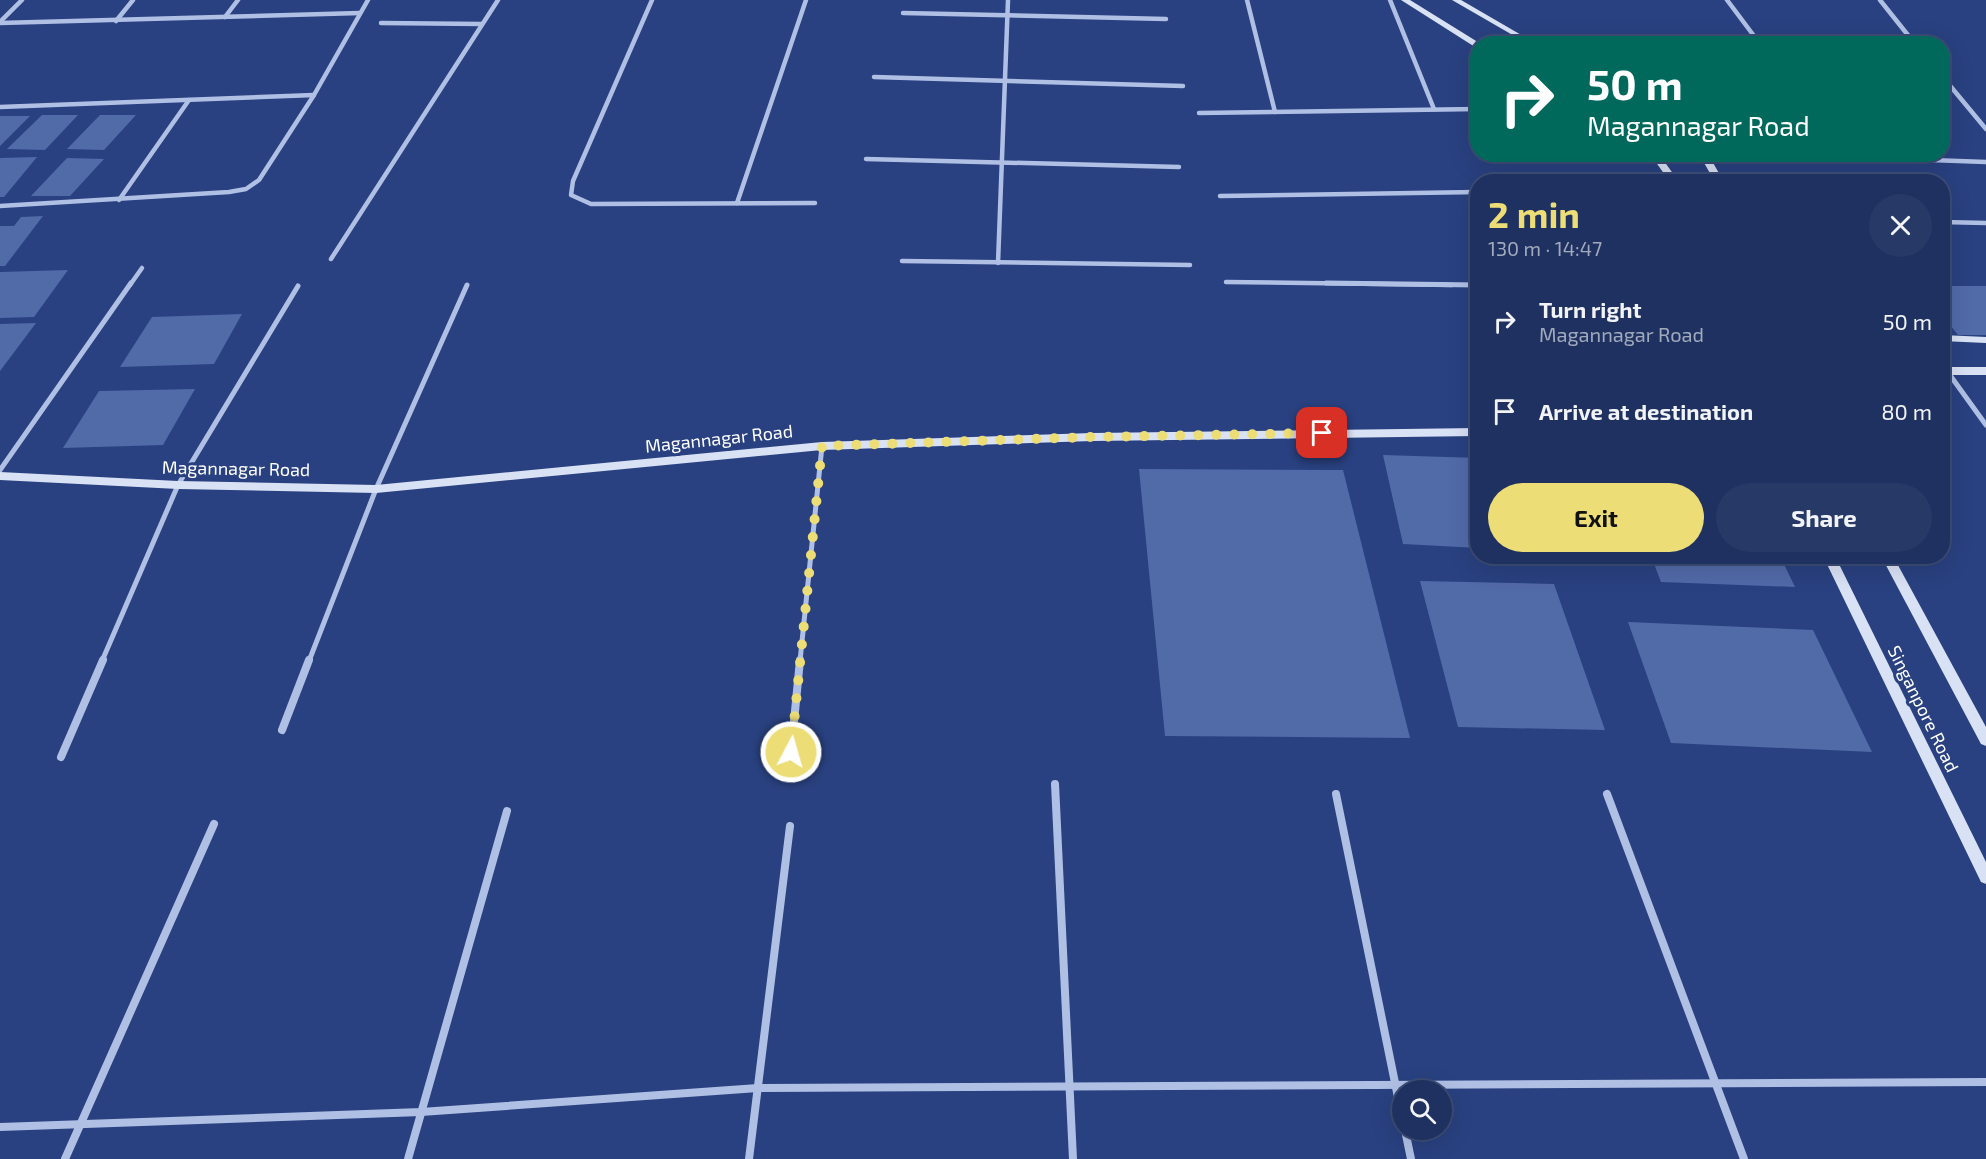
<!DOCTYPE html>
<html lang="en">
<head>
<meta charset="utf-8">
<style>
  body { margin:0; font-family:"Exo 2",sans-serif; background:#273966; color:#f1f3f6; height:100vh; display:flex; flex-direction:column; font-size:22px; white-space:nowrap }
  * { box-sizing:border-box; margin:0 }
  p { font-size:20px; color:#a1a9bd }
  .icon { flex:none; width:33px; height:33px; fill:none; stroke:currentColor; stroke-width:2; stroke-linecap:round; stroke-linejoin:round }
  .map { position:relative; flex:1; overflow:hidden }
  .sheet { position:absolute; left:1470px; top:174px; width:480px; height:390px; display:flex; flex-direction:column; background:#1f3160; border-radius:24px; box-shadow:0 6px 24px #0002,0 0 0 2px #3c4c75 }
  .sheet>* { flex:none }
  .banner { position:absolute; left:1470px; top:36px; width:480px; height:126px; border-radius:24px; box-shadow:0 6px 24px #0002,0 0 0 2px #3c4c75; background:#00695c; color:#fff; overflow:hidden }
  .controls { position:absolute; left:1392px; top:1080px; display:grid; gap:12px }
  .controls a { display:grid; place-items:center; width:60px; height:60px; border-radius:50%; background:#1f3160; box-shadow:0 6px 24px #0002,0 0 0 2px #3c4c75; font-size:30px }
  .pin { position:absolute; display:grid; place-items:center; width:51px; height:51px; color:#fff; margin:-26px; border-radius:12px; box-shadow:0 3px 9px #0006 }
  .me { position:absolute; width:66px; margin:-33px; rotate:6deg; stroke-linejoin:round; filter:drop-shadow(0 0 4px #0008) }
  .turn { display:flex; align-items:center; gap:21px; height:126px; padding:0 18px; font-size:27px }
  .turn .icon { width:78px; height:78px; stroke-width:2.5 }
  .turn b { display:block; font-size:42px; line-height:51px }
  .round { display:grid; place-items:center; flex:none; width:63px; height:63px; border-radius:32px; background:#273966 }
  .headline { display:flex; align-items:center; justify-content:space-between; height:102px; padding:0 18px }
  h1 { font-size:36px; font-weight:700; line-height:45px; color:#ecdd77 }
  .primary-button { display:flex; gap:12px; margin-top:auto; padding:12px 18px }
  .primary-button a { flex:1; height:69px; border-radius:36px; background:#ecdd77; color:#111; font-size:24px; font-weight:700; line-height:69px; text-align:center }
  .primary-button a+a { background:#273966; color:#f1f3f6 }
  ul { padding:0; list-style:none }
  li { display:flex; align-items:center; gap:18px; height:90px; padding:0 18px }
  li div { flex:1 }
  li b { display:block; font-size:22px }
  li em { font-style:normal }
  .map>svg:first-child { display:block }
</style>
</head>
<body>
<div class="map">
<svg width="1986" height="1159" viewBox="0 0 1986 1159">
  <rect width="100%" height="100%" fill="#294180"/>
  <g fill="#516aa8">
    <polygon points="42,115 78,115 45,150 7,149"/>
    <polygon points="100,115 136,115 104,150 67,149"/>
    <polygon points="0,116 30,116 0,146"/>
    <polygon points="37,157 4,197 0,197 0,158"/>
    <polygon points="67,158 104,159 70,196 31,196"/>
    <polygon points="43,216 5,266 0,266 0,226 14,226 21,217"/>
    <polygon points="68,270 34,317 0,318 0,272"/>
    <polygon points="1942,286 1986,286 1986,335 1958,335 1942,315"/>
    <polygon points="242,314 214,364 120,367 152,317"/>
    <polygon points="36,323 0,371 0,324"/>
    <polygon points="195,389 163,445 63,448 99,391"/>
    <polygon points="1383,455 1478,458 1478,548 1403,544"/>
    <polygon points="1139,469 1343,470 1410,738 1165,736"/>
    <polygon points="1651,556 1780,556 1795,587 1661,582"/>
    <polygon points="1420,581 1554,584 1605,730 1458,727"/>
    <polygon points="1628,622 1813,630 1872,752 1671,743"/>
  </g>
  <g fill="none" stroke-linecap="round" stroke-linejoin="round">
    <g stroke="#b0c0e5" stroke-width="4.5">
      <polyline points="652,0 573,181 571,195 591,204 815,203"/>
      <polyline points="1247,0 1275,112"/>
      <polyline points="1390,0 1434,109"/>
      <polyline points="1727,0 1760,44"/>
      <polyline points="1880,0 1915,44"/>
      <polyline points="903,13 1166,19"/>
      <polyline points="225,17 238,0"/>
      <polyline points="116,21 133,0"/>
      <polyline points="0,22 22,0"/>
      <polyline points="0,23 360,13"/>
      <polyline points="381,23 482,24"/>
      <polyline points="1942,76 1986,129"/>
      <polyline points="874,77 1183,86"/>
      <polyline points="0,107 314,95"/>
      <polyline points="1199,113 1478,109"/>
      <polyline points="1764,154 1986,162"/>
      <polyline points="866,159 1179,167"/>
      <polyline points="1220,196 1478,192"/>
      <polyline points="119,200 189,100"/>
      <polyline points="737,203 806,0"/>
      <polyline points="0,206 229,192 246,189 259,180 314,95 368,0"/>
      <polyline points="1942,222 1986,223"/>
      <polyline points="331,259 498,0"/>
      <polyline points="902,261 1190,265"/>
      <polyline points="998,263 1008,0"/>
      <polyline points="1226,282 1452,285"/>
      <polyline points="130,285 142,268"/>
    </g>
    <g stroke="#b0c0e5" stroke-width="5">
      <polyline points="1326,283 1478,285"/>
      <polyline points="1947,371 1986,425"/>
      <polyline points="0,470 131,283"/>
      <polyline points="102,661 178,485 298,286"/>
      <polyline points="309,661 376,489 467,285"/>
      <polyline points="800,661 822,446"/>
    </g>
    <g stroke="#b0c0e5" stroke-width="8">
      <polyline points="282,730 309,660"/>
      <polyline points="791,752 800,660"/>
      <polyline points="61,757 103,660"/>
      <polyline points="1055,784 1073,1159"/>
      <polyline points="1336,794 1402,1117"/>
      <polyline points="1607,794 1744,1159"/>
      <polyline points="0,1127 421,1112 758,1088 1986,1082"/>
      <polyline points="1405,1130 1411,1159"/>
      <polyline points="65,1159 214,824"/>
      <polyline points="408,1159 507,811"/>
      <polyline points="749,1159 790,826"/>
    </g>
    <g fill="#d9e1f5" fill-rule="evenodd">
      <polygon points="1401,0 1410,0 1481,44 1478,44 1478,47 1475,47"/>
      <polygon points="1452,0 1461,0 1537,44 1528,44"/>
      <polygon points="1650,154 1659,154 1679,182 1670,182"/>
      <polygon points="1699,154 1708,154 1724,182 1715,182"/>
      <polygon points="1942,335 1986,337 1986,343 1942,341"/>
      <rect x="1942" y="367" width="44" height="8"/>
      <polygon points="1478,428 1478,436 1092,441 822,450 376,493 178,489 0,480 0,472 178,481 376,485 822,442 1092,433"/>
      <polygon points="1823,556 1835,556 1986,862 1986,884 1981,882"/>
      <polygon points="1881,556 1893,556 1986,727 1986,746 1981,744"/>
    </g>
  </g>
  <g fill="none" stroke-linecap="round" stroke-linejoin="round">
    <polyline stroke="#ecdd77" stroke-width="10" stroke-dasharray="0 18" points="791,752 822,446 1092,437 1322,433"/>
  </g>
  <g text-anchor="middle" stroke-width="6" stroke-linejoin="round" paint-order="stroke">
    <g font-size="18" fill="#fff" stroke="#294180">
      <text transform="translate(719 439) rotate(-6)" y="6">Magannagar Road</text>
      <text transform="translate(236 469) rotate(1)" y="6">Magannagar Road</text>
      <text transform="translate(1923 709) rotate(64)" y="6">Singanpore Road</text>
    </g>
  </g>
</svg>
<div class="controls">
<a><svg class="icon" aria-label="search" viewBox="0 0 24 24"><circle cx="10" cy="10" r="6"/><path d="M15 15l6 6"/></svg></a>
</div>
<div class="pin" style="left:1322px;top:433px;background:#d93025"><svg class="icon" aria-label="arrive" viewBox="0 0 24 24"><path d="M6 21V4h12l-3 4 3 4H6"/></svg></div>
<svg class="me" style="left:791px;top:752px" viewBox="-20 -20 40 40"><circle r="17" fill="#ecdd77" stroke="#fff" stroke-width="3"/><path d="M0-11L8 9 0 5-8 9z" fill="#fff"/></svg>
<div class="banner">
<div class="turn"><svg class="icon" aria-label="right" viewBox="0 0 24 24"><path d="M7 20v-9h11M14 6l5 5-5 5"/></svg><div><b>50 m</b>Magannagar Road</div></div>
</div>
<section class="sheet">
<div class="headline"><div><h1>2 min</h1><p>130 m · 14:47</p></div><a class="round"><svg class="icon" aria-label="close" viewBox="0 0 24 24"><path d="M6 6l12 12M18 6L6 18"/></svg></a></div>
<ul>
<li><svg class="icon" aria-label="right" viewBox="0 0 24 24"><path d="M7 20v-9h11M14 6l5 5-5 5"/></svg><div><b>Turn right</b><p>Magannagar Road</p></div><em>50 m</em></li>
<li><svg class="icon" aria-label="arrive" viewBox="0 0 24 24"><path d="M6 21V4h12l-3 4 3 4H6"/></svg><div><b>Arrive at destination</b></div><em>80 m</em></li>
</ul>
<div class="primary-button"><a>Exit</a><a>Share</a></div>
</section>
</div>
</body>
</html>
